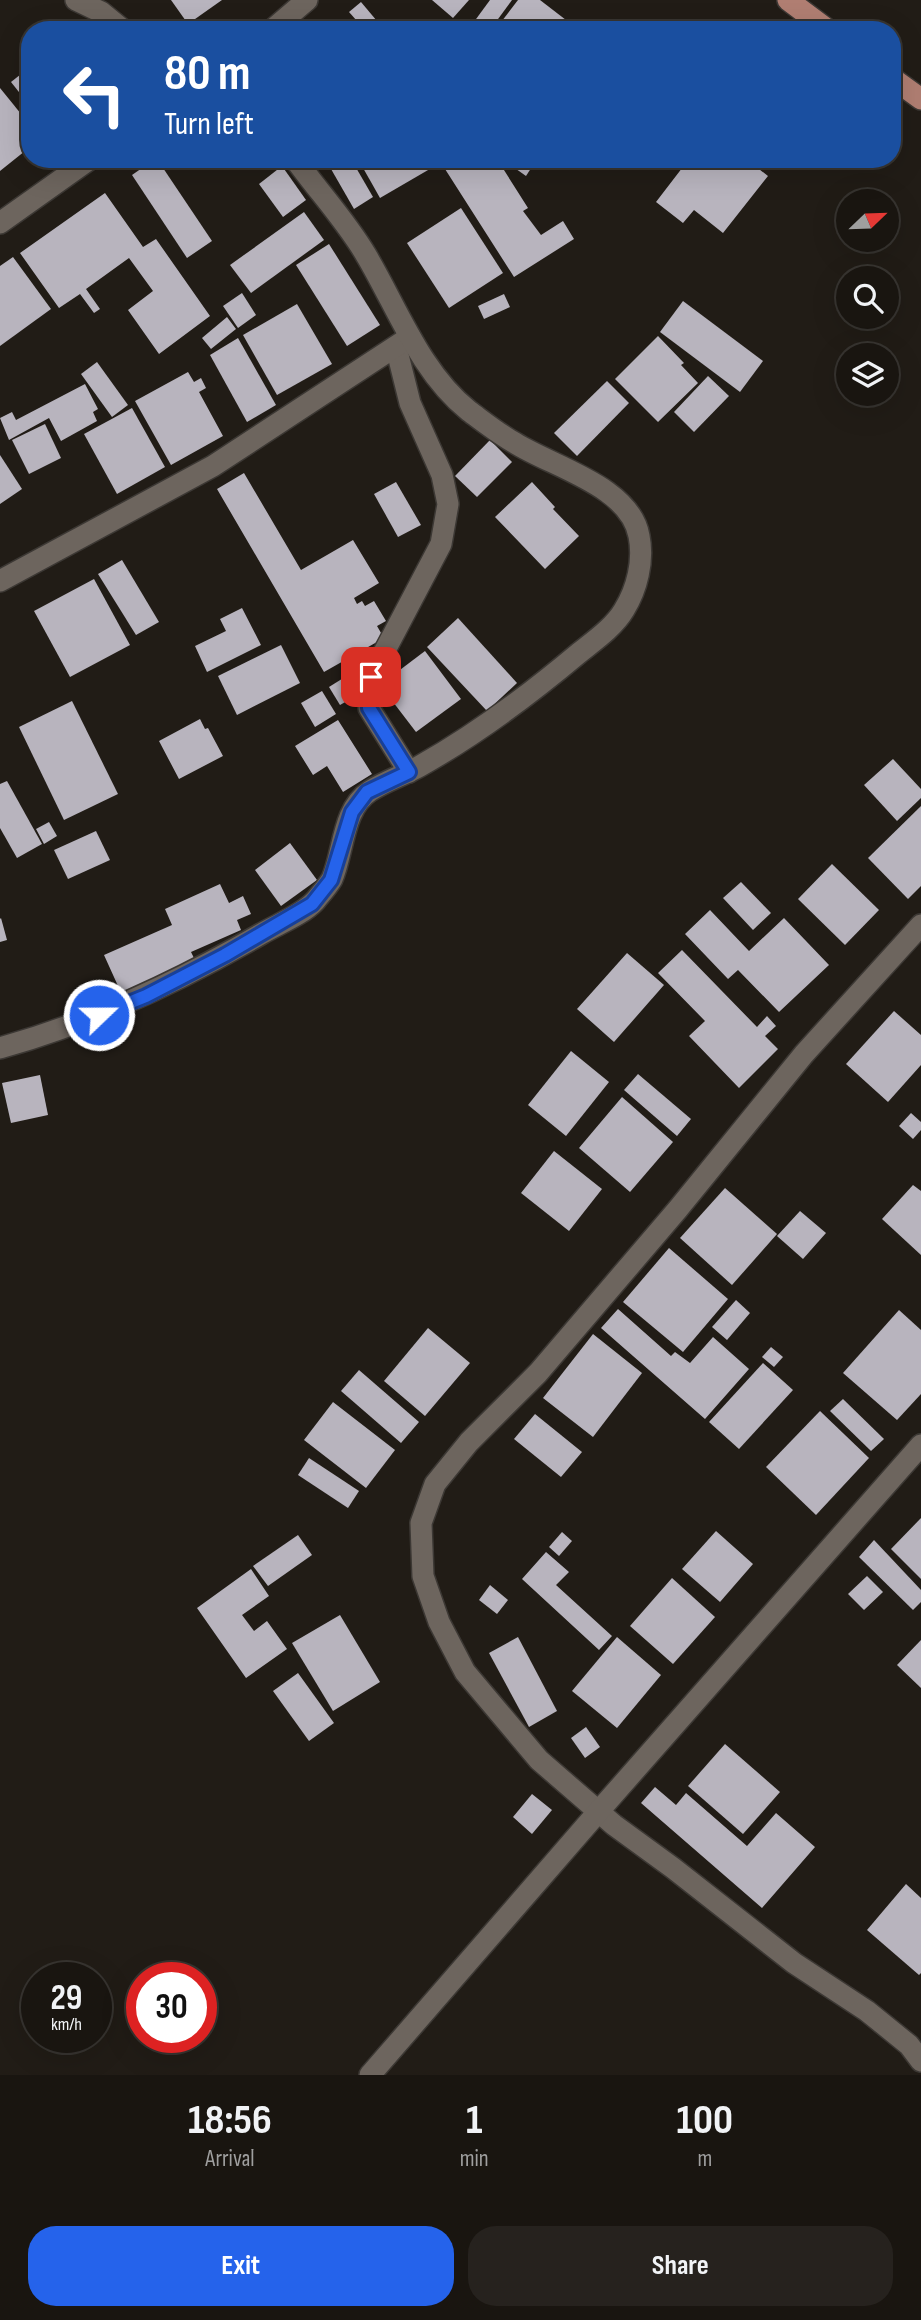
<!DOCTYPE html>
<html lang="en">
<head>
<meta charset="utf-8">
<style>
  body { margin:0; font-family:"Sofia Sans Condensed",sans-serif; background:#26221e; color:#f1f3f6; height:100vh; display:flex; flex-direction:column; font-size:26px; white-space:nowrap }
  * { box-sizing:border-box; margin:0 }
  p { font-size:23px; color:#9f9f9f }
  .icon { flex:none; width:38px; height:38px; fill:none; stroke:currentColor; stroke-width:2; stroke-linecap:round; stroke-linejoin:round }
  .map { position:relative; height:2075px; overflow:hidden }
  .panel { display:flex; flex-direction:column; background:#191510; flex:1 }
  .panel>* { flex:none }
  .banner { position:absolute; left:21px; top:21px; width:880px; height:147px; border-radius:28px; box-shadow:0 7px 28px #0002,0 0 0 2px #373430; background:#1a4fa0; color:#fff; overflow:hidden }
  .needle { width:46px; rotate:67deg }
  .fabs { position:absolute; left:836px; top:189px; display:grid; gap:14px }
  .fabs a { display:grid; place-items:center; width:63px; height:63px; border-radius:50%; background:#191510; box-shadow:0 7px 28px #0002,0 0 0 2px #373430; font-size:35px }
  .speed { position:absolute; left:21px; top:1962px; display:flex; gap:14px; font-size:35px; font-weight:700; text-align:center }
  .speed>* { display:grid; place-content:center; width:91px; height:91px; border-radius:50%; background:#191510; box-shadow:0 7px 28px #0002,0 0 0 2px #373430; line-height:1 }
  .speed small { font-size:18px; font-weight:400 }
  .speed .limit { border:10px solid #d22; background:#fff; color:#111 }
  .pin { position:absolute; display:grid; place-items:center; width:60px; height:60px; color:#fff; margin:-30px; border-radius:14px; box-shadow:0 4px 10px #0006 }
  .me { position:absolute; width:77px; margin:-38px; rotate:68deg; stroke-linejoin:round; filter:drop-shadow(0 0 5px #0008) }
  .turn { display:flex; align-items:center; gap:24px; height:147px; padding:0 28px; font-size:32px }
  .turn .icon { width:91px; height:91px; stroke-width:2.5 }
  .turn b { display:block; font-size:49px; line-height:60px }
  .eta { display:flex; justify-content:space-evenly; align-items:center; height:119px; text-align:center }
  .eta b { font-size:42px; font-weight:700; line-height:49px }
  .primary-button { display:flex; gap:14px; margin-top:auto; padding:14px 28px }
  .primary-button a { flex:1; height:80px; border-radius:28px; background:#2563eb; color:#fff; font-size:28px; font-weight:700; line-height:80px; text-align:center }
  .primary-button a+a { background:#26221e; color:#f1f3f6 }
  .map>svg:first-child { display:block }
</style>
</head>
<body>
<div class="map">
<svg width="921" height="2075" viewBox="0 0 921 2075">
  <rect width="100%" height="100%" fill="#211c16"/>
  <g fill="#b8b4be">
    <polygon points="171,0 222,0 188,24"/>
    <polygon points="432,0 469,0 453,18"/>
    <polygon points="490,0 512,0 490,30 468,30"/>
    <polygon points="518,0 540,0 579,30 495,30"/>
    <polygon points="361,2 382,27 379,30 365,30 349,12"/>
    <polygon points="30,67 30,106 11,82"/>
    <polygon points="0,88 30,125 30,147 0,171"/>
    <polygon points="155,159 157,159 212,241 187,258 132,175"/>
    <polygon points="331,159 351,159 373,197 354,209 327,162"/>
    <polygon points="358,159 447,159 380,198"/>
    <polygon points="460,159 497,159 528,208 523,211 541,235 563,221 574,239 514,277 445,169"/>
    <polygon points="502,159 537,159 526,176"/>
    <polygon points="689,159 746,159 768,176 723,233 694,210 683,223 656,202"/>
    <polygon points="282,166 306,200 283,217 259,184"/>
    <polygon points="105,193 143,247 156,239 210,316 159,354 128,310 153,291 129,258 86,289 100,309 94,313 80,294 59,308 20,253"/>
    <polygon points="461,208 503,273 449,308 407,243"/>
    <polygon points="304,212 324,240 251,293 230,265"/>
    <polygon points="329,244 380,325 347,346 296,265"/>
    <polygon points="13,257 51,309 0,346 0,266"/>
    <polygon points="242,293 256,315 238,328 223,306"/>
    <polygon points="504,294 510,307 484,319 478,306"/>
    <polygon points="683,301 763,361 740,392 660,332"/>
    <polygon points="297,304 332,364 277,395 243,335"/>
    <polygon points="227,317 236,329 211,349 202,338"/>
    <polygon points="658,336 684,363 681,365 698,383 658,422 615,379"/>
    <polygon points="238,338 276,405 247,422 210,355"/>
    <polygon points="97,362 128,405 112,417 81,374"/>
    <polygon points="188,372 194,382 201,378 206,388 199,392 223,436 171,465 135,401"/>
    <polygon points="708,376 729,396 694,432 674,412"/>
    <polygon points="607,381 629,403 577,456 554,433"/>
    <polygon points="85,384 98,409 93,412 97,421 61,441 49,418 9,440 0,418 12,412 16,420"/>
    <polygon points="132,408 165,467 117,494 84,434"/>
    <polygon points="45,424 61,458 29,474 12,440"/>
    <polygon points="490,440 512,462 477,497 455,476"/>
    <polygon points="0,455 22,489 0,504"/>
    <polygon points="244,473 301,570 353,540 379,583 354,598 357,604 362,601 365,606 374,601 386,621 377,626 384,638 324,672 217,489"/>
    <polygon points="396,482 421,525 398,537 374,494"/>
    <polygon points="532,482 555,507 553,509 579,536 545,569 495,517"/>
    <polygon points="122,560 159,622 136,635 98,574"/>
    <polygon points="94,579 130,645 70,677 34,611"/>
    <polygon points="242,608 261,645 207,672 195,646 226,631 220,619"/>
    <polygon points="458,618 517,683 487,711 427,647"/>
    <polygon points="281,645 300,683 237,715 218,676"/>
    <polygon points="425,651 461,699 416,732 380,685"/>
    <polygon points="345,677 356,696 340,705 329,687"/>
    <polygon points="322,691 336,714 315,727 301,703"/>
    <polygon points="72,701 118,794 64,820 19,727"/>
    <polygon points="200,719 205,729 208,728 223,756 179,779 159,741"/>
    <polygon points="338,720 372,774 343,792 327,766 313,775 295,746"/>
    <polygon points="893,759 921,789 921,798 897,821 864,785"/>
    <polygon points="7,781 42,844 17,858 0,828 0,784"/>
    <polygon points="921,806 921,886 908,899 868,858"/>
    <polygon points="49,822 57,836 44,844 36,829"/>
    <polygon points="96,831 110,860 68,879 54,850"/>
    <polygon points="290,843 317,880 281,906 255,870"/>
    <polygon points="832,864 879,910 845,945 798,899"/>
    <polygon points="741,882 771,913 753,930 723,898"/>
    <polygon points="220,884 229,903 243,896 251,914 237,920 241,930 191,952 197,964 123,997 104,955 172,925 165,909"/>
    <polygon points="710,910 749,951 784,918 829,965 779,1012 738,970 728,979 685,934"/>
    <polygon points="1,918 7,940 0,942 0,919"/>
    <polygon points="682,950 757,1027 767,1016 776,1026 765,1036 778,1049 739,1088 689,1036 705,1021 658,973"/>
    <polygon points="627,953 664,985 614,1042 577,1009"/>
    <polygon points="894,1011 921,1035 921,1065 888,1102 846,1064"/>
    <polygon points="571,1051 609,1082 566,1136 528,1105"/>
    <polygon points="638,1074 691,1119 677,1136 624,1090"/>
    <polygon points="40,1075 48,1115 11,1123 2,1083"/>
    <polygon points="622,1097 673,1142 630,1192 579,1148"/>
    <polygon points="911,1113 921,1122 921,1130 913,1139 899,1126"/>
    <polygon points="554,1151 602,1189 569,1231 521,1193"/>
    <polygon points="913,1185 921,1191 921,1255 882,1219"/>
    <polygon points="725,1188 777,1234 732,1285 680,1238"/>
    <polygon points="800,1211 826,1233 803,1259 777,1236"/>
    <polygon points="669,1248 728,1299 683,1352 623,1302"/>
    <polygon points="736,1300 750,1313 727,1340 712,1327"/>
    <polygon points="618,1309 671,1356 675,1352 690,1363 713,1337 749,1369 705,1419 601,1328"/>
    <polygon points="899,1310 921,1330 921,1394 897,1420 843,1373"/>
    <polygon points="428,1328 470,1363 425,1416 384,1381"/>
    <polygon points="593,1334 642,1373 593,1437 543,1398"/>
    <polygon points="771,1347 783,1357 774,1367 762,1357"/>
    <polygon points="763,1363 793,1390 739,1449 709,1422"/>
    <polygon points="359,1370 419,1422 401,1443 341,1391"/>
    <polygon points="843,1399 884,1439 871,1451 830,1411"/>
    <polygon points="333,1402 395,1450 366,1488 304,1440"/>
    <polygon points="820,1411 869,1458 816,1515 766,1467"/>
    <polygon points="535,1414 582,1452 561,1477 514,1439"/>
    <polygon points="309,1458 359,1491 348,1508 298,1475"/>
    <polygon points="921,1518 921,1579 891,1549"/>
    <polygon points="716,1531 753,1564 720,1602 682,1569"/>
    <polygon points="562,1532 572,1541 559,1556 549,1547"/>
    <polygon points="298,1535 312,1555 268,1586 253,1566"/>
    <polygon points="874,1540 921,1590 921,1602 913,1610 859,1557"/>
    <polygon points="546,1552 569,1572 556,1585 612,1636 599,1650 522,1579"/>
    <polygon points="251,1569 269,1596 242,1615 254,1631 267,1621 287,1649 246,1678 197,1608"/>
    <polygon points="867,1576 883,1592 864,1610 848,1594"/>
    <polygon points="672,1578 715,1617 673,1664 630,1626"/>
    <polygon points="490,1585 508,1600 497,1614 479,1600"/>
    <polygon points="340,1615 380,1682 333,1711 292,1643"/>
    <polygon points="518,1637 557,1711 529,1727 489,1653"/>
    <polygon points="617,1637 661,1675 617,1728 572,1691"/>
    <polygon points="921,1640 921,1688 897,1665"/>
    <polygon points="298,1673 334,1723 309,1741 273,1691"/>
    <polygon points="586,1727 600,1747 585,1758 571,1738"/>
    <polygon points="725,1744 780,1792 743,1834 688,1786"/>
    <polygon points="655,1787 676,1805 686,1793 747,1846 776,1813 815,1847 762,1908 641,1803"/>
    <polygon points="532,1794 552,1810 532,1834 513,1817"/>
    <polygon points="906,1884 921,1898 921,1973 919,1975 867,1930"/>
  </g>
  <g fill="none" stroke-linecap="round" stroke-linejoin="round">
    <defs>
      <g id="minor">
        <polyline points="76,0 101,12 123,30"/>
        <polyline points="272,30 307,0"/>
        <polyline points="0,223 90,159"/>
        <polyline points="396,347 410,403 442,475 448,504 441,544 371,677 368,692 369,708 409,772"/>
        <polyline points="0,581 213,466 410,337"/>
        <polyline points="921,925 804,1054 678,1209 538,1373 469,1442 435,1484 421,1523 423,1576 439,1622 465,1672 539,1760 614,1825 673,1868 794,1963 867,2011 909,2045 921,2061"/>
        <path d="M0,1048C93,1022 178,982 261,934C278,924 302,915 315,901C320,895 328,886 332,879C344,852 342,809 370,791C385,781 404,775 420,766C477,734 529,695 579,653C594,641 614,627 624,610C637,589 644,561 639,536C630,486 553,467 515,443C499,434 484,422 469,411C420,372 397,307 366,255C346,221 318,191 295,159"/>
        <polyline points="370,2075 598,1812 921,1445"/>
      </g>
      <g id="major">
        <polyline points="788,0 828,30"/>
        <polyline points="892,78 921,99"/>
      </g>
    </defs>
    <use href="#minor" stroke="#3c3834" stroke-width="24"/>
    <use href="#major" stroke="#3c3834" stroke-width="24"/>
    <use href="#minor" stroke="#6d655e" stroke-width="21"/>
    <use href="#major" stroke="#b07e72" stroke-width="21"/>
  </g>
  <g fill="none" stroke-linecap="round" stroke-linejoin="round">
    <defs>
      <polyline id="route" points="99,1015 146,996 225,955 312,904 331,880 352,812 367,792 409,772 369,708 368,692 371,677"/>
    </defs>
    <use href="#route" stroke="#184099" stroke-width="18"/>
    <use href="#route" stroke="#2563eb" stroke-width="12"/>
  </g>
</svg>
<div class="fabs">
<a><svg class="needle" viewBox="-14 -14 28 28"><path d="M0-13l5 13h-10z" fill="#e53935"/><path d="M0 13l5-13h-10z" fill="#9f9f9f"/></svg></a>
<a><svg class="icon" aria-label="search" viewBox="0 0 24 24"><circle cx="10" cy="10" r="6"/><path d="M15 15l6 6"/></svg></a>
<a><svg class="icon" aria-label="layers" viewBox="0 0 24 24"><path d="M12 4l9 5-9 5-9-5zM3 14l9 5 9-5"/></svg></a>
</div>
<div class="speed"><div>29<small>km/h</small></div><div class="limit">30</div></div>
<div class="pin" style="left:371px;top:677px;background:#d93025"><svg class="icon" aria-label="arrive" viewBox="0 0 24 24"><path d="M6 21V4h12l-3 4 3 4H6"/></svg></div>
<svg class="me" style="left:99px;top:1015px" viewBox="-20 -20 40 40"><circle r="17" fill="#2563eb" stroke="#fff" stroke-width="3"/><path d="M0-11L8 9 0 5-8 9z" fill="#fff"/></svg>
<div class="banner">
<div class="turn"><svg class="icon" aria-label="left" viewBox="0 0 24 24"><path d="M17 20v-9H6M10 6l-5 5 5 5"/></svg><div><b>80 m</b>Turn left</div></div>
</div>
</div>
<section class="panel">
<div class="eta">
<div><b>18:56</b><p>Arrival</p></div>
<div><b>1</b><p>min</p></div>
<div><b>100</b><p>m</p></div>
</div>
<div class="primary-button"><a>Exit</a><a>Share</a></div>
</section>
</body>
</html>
